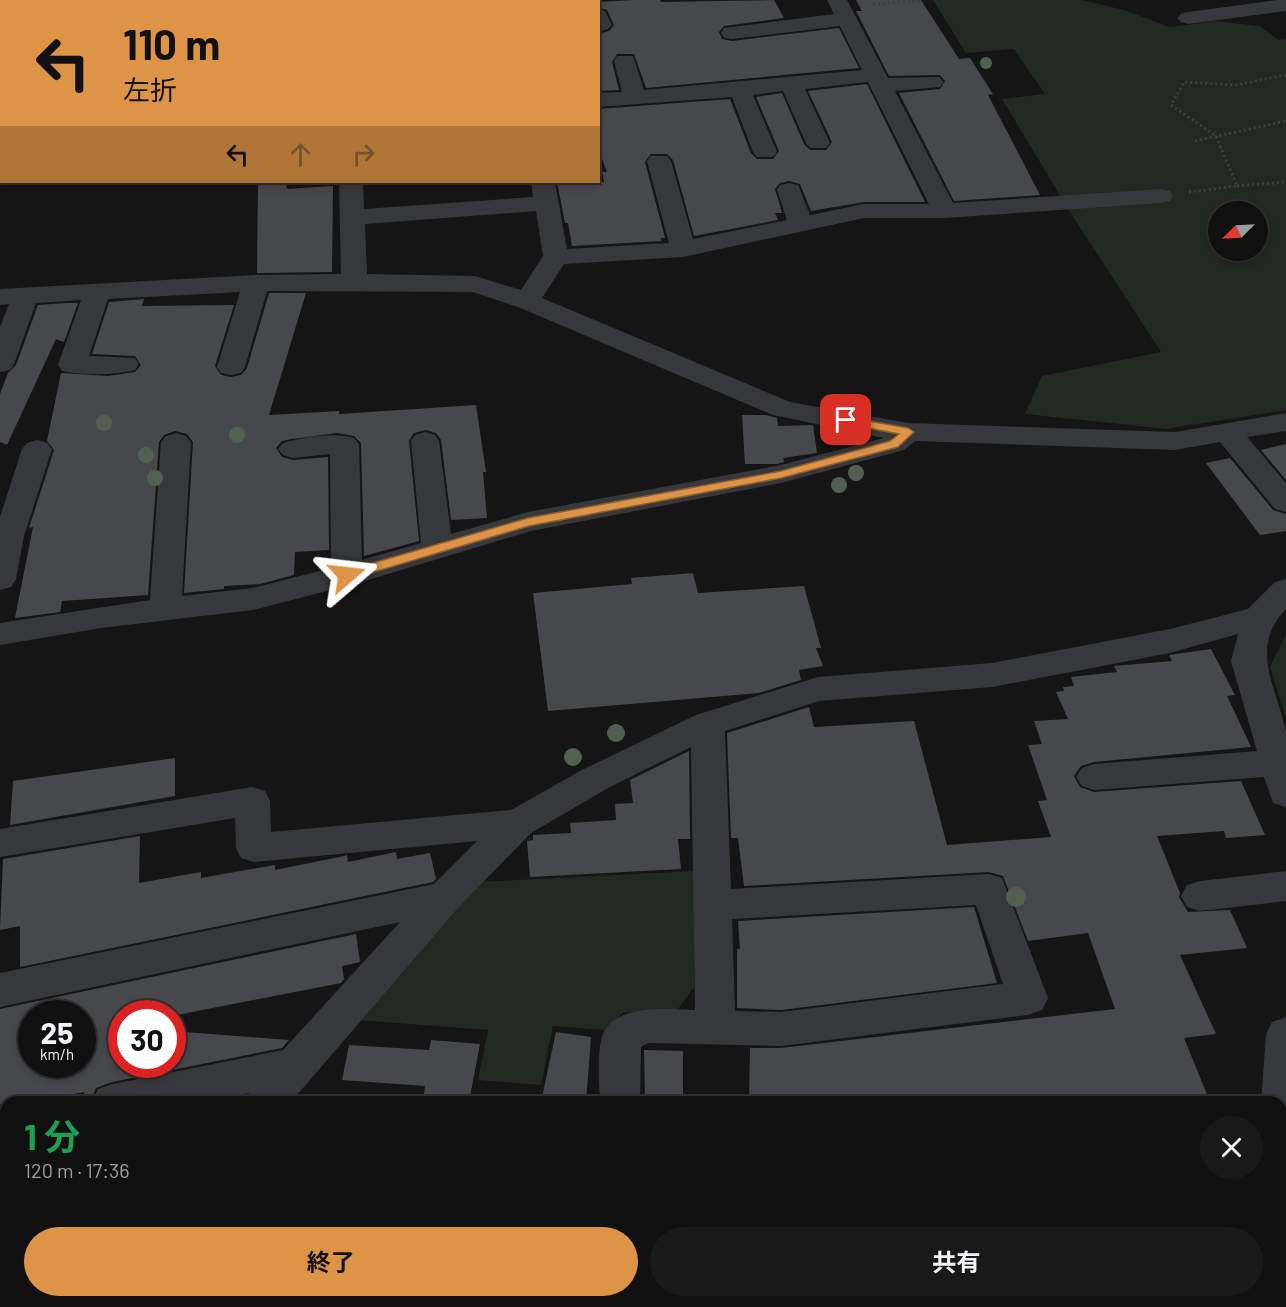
<!DOCTYPE html>
<html lang="ja">
<head>
<meta charset="utf-8">
<style>
  body { margin:0; font-family:Barlow,"Noto Sans JP",sans-serif; background:#191919; color:#f1f3f6; height:100vh; display:flex; flex-direction:column; font-size:22px; white-space:nowrap }
  * { box-sizing:border-box; margin:0 }
  p { font-size:20px; color:#9c9d9f }
  .icon { flex:none; width:33px; height:33px; fill:none; stroke:currentColor; stroke-width:2; stroke-linecap:round; stroke-linejoin:round }
  .map { position:relative; flex:1; overflow:hidden }
  .side { position:absolute; left:0px; top:1096px; width:1287px; height:212px; display:flex; flex-direction:column; background:#101010; border-radius:18px 18px 0 0; box-shadow:0 3px 9px #0003,0 0 0 2px #303030 }
  .side>* { flex:none }
  .top-card { position:absolute; left:0px; top:0px; width:600px; height:183px; box-shadow:0 3px 9px #0003,0 0 0 2px #303030; background:#dd9446; color:#111; overflow:hidden }
  .needle { width:39px; rotate:246deg }
  .controls { position:absolute; left:1208px; top:201px; display:grid; gap:12px }
  .controls a { display:grid; place-items:center; width:60px; height:60px; border-radius:50%; background:#101010; box-shadow:0 3px 9px #0003,0 0 0 2px #303030; font-size:30px }
  .speed { position:absolute; left:18px; top:1000px; display:flex; gap:12px; font-size:30px; font-weight:700; text-align:center }
  .speed>* { display:grid; place-content:center; width:78px; height:78px; border-radius:50%; background:#101010; box-shadow:0 3px 9px #0003,0 0 0 2px #303030; line-height:1 }
  .speed small { font-size:15px; font-weight:400 }
  .speed .limit { border:9px solid #d22; background:#fff; color:#111 }
  .pin { position:absolute; display:grid; place-items:center; width:51px; height:51px; color:#fff; margin:-26px; border-radius:12px; box-shadow:0 3px 9px #0006 }
  .me { position:absolute; width:66px; margin:-33px; rotate:73deg; stroke-linejoin:round; filter:drop-shadow(0 0 4px #0008) }
  .turn { display:flex; align-items:center; gap:21px; height:126px; padding:0 24px; font-size:27px }
  .turn .icon { width:78px; height:78px; stroke-width:2.5 }
  .turn b { display:block; font-size:42px; line-height:51px }
  .lanes { display:flex; align-items:center; height:57px; padding:0 24px; background:#0003; justify-content:center; gap:30px; direction:ltr }
  .lanes .off { opacity:.35 }
  .round { display:grid; place-items:center; flex:none; width:63px; height:63px; border-radius:32px; background:#191919 }
  .summary { display:flex; align-items:center; justify-content:space-between; height:102px; padding:0 24px }
  h1 { font-size:36px; font-weight:700; line-height:45px; color:#1e9e55 }
  .action { display:flex; gap:12px; margin-top:auto; padding:12px 24px }
  .action a { flex:1; height:69px; border-radius:36px; background:#dd9446; color:#111; font-size:24px; font-weight:700; line-height:69px; text-align:center }
  .action a+a { background:#191919; color:#f1f3f6 }
  .map>svg:first-child { display:block }
</style>
</head>
<body>
<div class="map">
<svg width="1286" height="1307" viewBox="0 0 1286 1307">
  <rect width="100%" height="100%" fill="#151516"/>
  <g fill="#222822" fill-rule="evenodd">
    <path d="M933,0H1082L1124,10L1170,27L1216,21L1259,26L1279,40L1286,39V410L1166,429L1025,414L1042,376L1161,352L1070,212L1002,99L1045,94L1014,49L966,53ZM1218,212H1257V250H1218Z"/>
    <polygon points="1286,634 1286,718 1270,667"/>
    <polygon points="694,871 694,987 678,1009 623,1013 604,1030 553,1026 541,1085 478,1080 488,1030 357,1020 478,882"/>
  </g>
  <g fill="#47484b" fill-rule="evenodd">
    <polygon points="633,0 660,0 661,2 774,0 784,18 724,26 719,32 722,39 732,41 839,28 859,68 646,88 634,54 617,54 612,62 619,90 598,91 598,34 609,31 614,25 607,10 598,7 598,2"/>
    <polygon points="856,0 921,0 959,59 970,58 993,94 988,95 1040,195 954,201 899,93 940,89 945,81 940,75 889,76 856,11 862,11"/>
    <polygon points="867,84 925,202 864,202 811,211 800,184 789,181 780,183 775,189 782,213 775,213 778,220 694,236 673,160 667,154 651,154 645,162 665,238 661,238 661,241 572,246 568,223 565,223 557,182 604,182 602,172 607,172 598,148 598,109 730,99 751,153 757,159 773,159 779,151 756,97 782,93 804,144 810,150 826,150 832,142 808,91"/>
    <polygon points="258,182 286,182 287,189 333,186 332,272 257,273"/>
    <polygon points="269,293 306,293 269,415 339,411 339,414 476,405 486,472 483,472 487,518 451,520 441,440 436,433 426,430 414,433 409,441 419,541 364,556 361,443 354,436 337,433 291,439 282,441 276,448 282,457 293,460 328,457 329,550 295,552 294,575 260,584 224,586 224,589 184,593 193,442 187,434 175,431 164,435 159,442 148,595 62,601 60,612 15,618 33,527 29,528 54,450 47,441 61,373 108,376 135,372 141,365 135,356 92,354 109,302 144,299 142,306 234,305 215,366 221,375 231,377 241,375 247,368"/>
    <polygon points="66,303 78,303 64,342 56,339 7,445 0,442 0,394 8,373 16,365 38,305"/>
    <polygon points="742,415 766,415 777,418 778,426 813,425 817,453 783,458 784,462 777,464 745,464"/>
    <polygon points="1286,444 1286,480 1261,450"/>
    <polygon points="1230,458 1273,510 1286,514 1286,531 1260,535 1206,463"/>
    <polygon points="693,573 698,593 804,586 821,648 816,648 823,666 799,670 801,680 759,693 548,711 533,593 632,584 631,578"/>
    <polygon points="1211,649 1235,695 1227,696 1251,747 1094,762 1081,766 1074,776 1080,787 1094,792 1241,781 1265,835 1226,838 1224,831 1157,836 1180,893 1179,897 1188,912 1230,910 1247,948 1180,955 1216,1034 1184,1038 1210,1102 811,1102 810,1098 749,1100 750,1048 781,1048 1115,1009 1088,933 1028,941 1003,876 989,872 744,886 738,838 731,838 727,733 809,707 814,727 914,721 947,845 1051,837 1038,801 1047,800 1028,745 1042,744 1034,721 1068,719 1056,692 1064,691 1063,687 1074,686 1071,677 1117,672 1114,666 1172,661 1169,655"/>
    <polygon points="689,751 690,839 678,839 681,869 530,877 527,841 533,840 533,835 571,833 570,823 616,820 615,804 633,803 630,780"/>
    <polygon points="175,758 175,796 10,825 13,781"/>
    <polygon points="140,836 139,883 201,872 201,878 275,865 275,870 344,856 347,855 348,862 396,852 397,859 430,853 436,879 433,882 20,967 20,926 0,930 3,859"/>
    <polygon points="974,907 997,983 781,1010 737,1008 737,949 740,949 738,921"/>
    <path d="M356,934L360,962L342,966L344,979L341,983L172,1016L122,1014V1065H172V1031L289,1040L282,1048L112,1082L96,1088L90,1102H85L84,1092L34,1102L0,1104V1009ZM32,1014H82V1065H32Z"/>
    <polygon points="556,1032 591,1037 586,1102 541,1102"/>
    <polygon points="431,1040 480,1044 469,1102 423,1102 425,1086 342,1080 349,1045 429,1050"/>
    <polygon points="644,1050 683,1051 683,1100 645,1100"/>
  </g>
  <g fill="none" stroke-linecap="round" stroke-linejoin="round">
    <g stroke="#3d3f42" stroke-width="3" stroke-dasharray="2 3" stroke-linecap="butt">
      <polyline points="873,4 923,0"/>
      <polyline points="1195,141 1286,121"/>
      <polyline points="1237,186 1286,182"/>
      <polyline points="1189,192 1237,186 1216,136 1171,105 1184,82 1236,85 1286,75"/>
    </g>
    <g fill="#36383b" fill-rule="evenodd">
      <rect x="2" y="0" width="20" height="2"/>
      <polygon points="265,0 295,0 264,2"/>
      <rect x="335" y="0" width="20" height="2"/>
      <rect x="455" y="0" width="20" height="2"/>
      <path d="M827,0H847L888,78L940,77L943,82L940,87L895,91L953,203L1161,189L1170,191L1173,196L1170,201L1161,203L945,218H864L683,257L564,264L542,298L790,402L908,423L1175,432L1286,413V431L1247,437L1286,483V512L1275,509L1220,442L1175,450L915,441L904,450L781,483L531,531L358,583L253,610L101,628L0,645V623L150,600L161,442L166,436L176,433L186,436L191,442L182,596L253,588L331,568L330,454L293,458L283,455L278,449L283,443C304,437 333,432 354,438L359,444L362,560L421,543L411,441L415,435L425,432L435,435L439,441L451,534L528,512L781,465L884,438L773,415L518,307L473,292L267,291L245,367L241,373L231,375L221,373L217,367L240,292L108,299L89,356L135,358L139,364L135,370C114,375 83,376 62,371L58,365L81,300L36,303L14,364L10,370L0,372V327L9,304L0,305V289L256,275L341,274L339,182H363L364,209L533,197L531,182H555L567,249L669,243L647,161L651,156H667L671,161L693,239L787,220L777,190L780,185L789,183L798,185L810,215L864,204H929L868,82L805,89L830,143L826,148H810L806,143L783,91L753,95L777,152L773,157H757L753,152L732,97L598,107V93L622,92L614,61L617,56H633L644,90L862,70L840,26L732,39L724,38L721,33L724,28L732,27L834,14ZM536,211L543,256L521,290L475,276L367,274L365,224Z"/>
      <polygon points="1277,0 1286,0 1286,11 1188,24 1181,22 1177,18 1181,14 1188,12"/>
      <polygon points="598,9 605,11 612,25 608,29 598,32"/>
      <rect x="0" y="37" width="2" height="12"/>
      <polygon points="2,131 2,146 0,146 0,132"/>
      <polygon points="37,440 47,443 52,449 24,536 16,579 11,587 0,590 0,517 22,449 27,443"/>
      <path d="M1286,579V609C1248,648 1277,688 1286,732C1286,755 1286,783 1286,807L1273,803L1264,777L1094,790L1082,786L1076,777L1082,768L1094,764L1257,751L1231,661L1238,634L1170,653L992,687L819,701L725,731L731,889L989,874L1002,878L1048,998L1042,1010L1028,1015L781,1046L648,1043L641,1047L640,1102H600C599,1085 597,1052 602,1037C612,1003 668,1009 695,1010L691,747L608,788L531,833L458,908L291,1102H246L249,1093L202,1102H92L98,1089L113,1084L283,1050L400,922L0,1007V973L434,884L477,841L254,862L241,858L236,848L235,818L0,857V829L252,787L265,791L270,801L271,832L511,810L582,770L696,715L818,677L992,663L1170,629L1248,609L1275,582ZM976,905L1003,984L781,1012L735,1011L732,919Z"/>
      <polygon points="1286,871 1286,901 1200,911 1187,907 1181,896 1187,885 1200,881"/>
      <polygon points="1286,1017 1286,1124 1281,1125 1281,1102 1261,1102 1266,1034 1272,1022"/>
      <polygon points="6,1105 6,1143 0,1144 0,1106"/>
      <polygon points="104,1302 151,1302 148,1307 102,1307"/>
      <rect x="592" y="1302" width="46" height="5"/>
      <rect x="1232" y="1302" width="46" height="5"/>
    </g>
  </g>
  <g fill="#526051">
    <circle cx="986" cy="63" r="6"/>
    <circle cx="104" cy="423" r="8"/>
    <circle cx="237" cy="435" r="8"/>
    <circle cx="146" cy="455" r="8"/>
    <circle cx="856" cy="473" r="8"/>
    <circle cx="155" cy="478" r="8"/>
    <circle cx="839" cy="485" r="8"/>
    <circle cx="616" cy="733" r="9"/>
    <circle cx="573" cy="757" r="9"/>
    <circle cx="1016" cy="897" r="10"/>
  </g>
  <polygon fill="#dd9446" stroke="#90602e" stroke-width="1.5" points="846,417 908,428 914,432 898,447 781,478 529,526 347,580 340,575 342,572 528,518 781,471 890,441 899,434 842,423 840,420"/>
</svg>
<div class="controls">
<a><svg class="needle" viewBox="-14 -14 28 28"><path d="M0-13l5 13h-10z" fill="#e53935"/><path d="M0 13l5-13h-10z" fill="#9c9d9f"/></svg></a>
</div>
<div class="speed"><div>25<small>km/h</small></div><div class="limit">30</div></div>
<div class="pin" style="left:846px;top:420px;background:#d93025"><svg class="icon" aria-label="arrive" viewBox="0 0 24 24"><path d="M6 21V4h12l-3 4 3 4H6"/></svg></div>
<svg class="me" style="left:347px;top:575px" viewBox="-20 -20 40 40"><path d="M0-17L14 15 0 8-14 15z" fill="#dd9446" stroke="#fff" stroke-width="4"/></svg>
<div class="top-card">
<div class="turn"><svg class="icon" aria-label="left" viewBox="0 0 24 24"><path d="M17 20v-9H6M10 6l-5 5 5 5"/></svg><div><b>110 m</b>左折</div></div>
<div class="lanes"><svg class="icon" aria-label="left" viewBox="0 0 24 24"><path d="M17 20v-9H6M10 6l-5 5 5 5"/></svg><svg class="icon off" aria-label="ahead" viewBox="0 0 24 24"><path d="M12 20V5M6 11l6-6 6 6"/></svg><svg class="icon off" aria-label="right" viewBox="0 0 24 24"><path d="M7 20v-9h11M14 6l5 5-5 5"/></svg></div>
</div>
<section class="side">
<div class="summary"><div><h1>1 分</h1><p>120 m · 17:36</p></div><a class="round"><svg class="icon" aria-label="close" viewBox="0 0 24 24"><path d="M6 6l12 12M18 6L6 18"/></svg></a></div>
<div class="action"><a>終了</a><a>共有</a></div>
</section>
</div>
</body>
</html>
